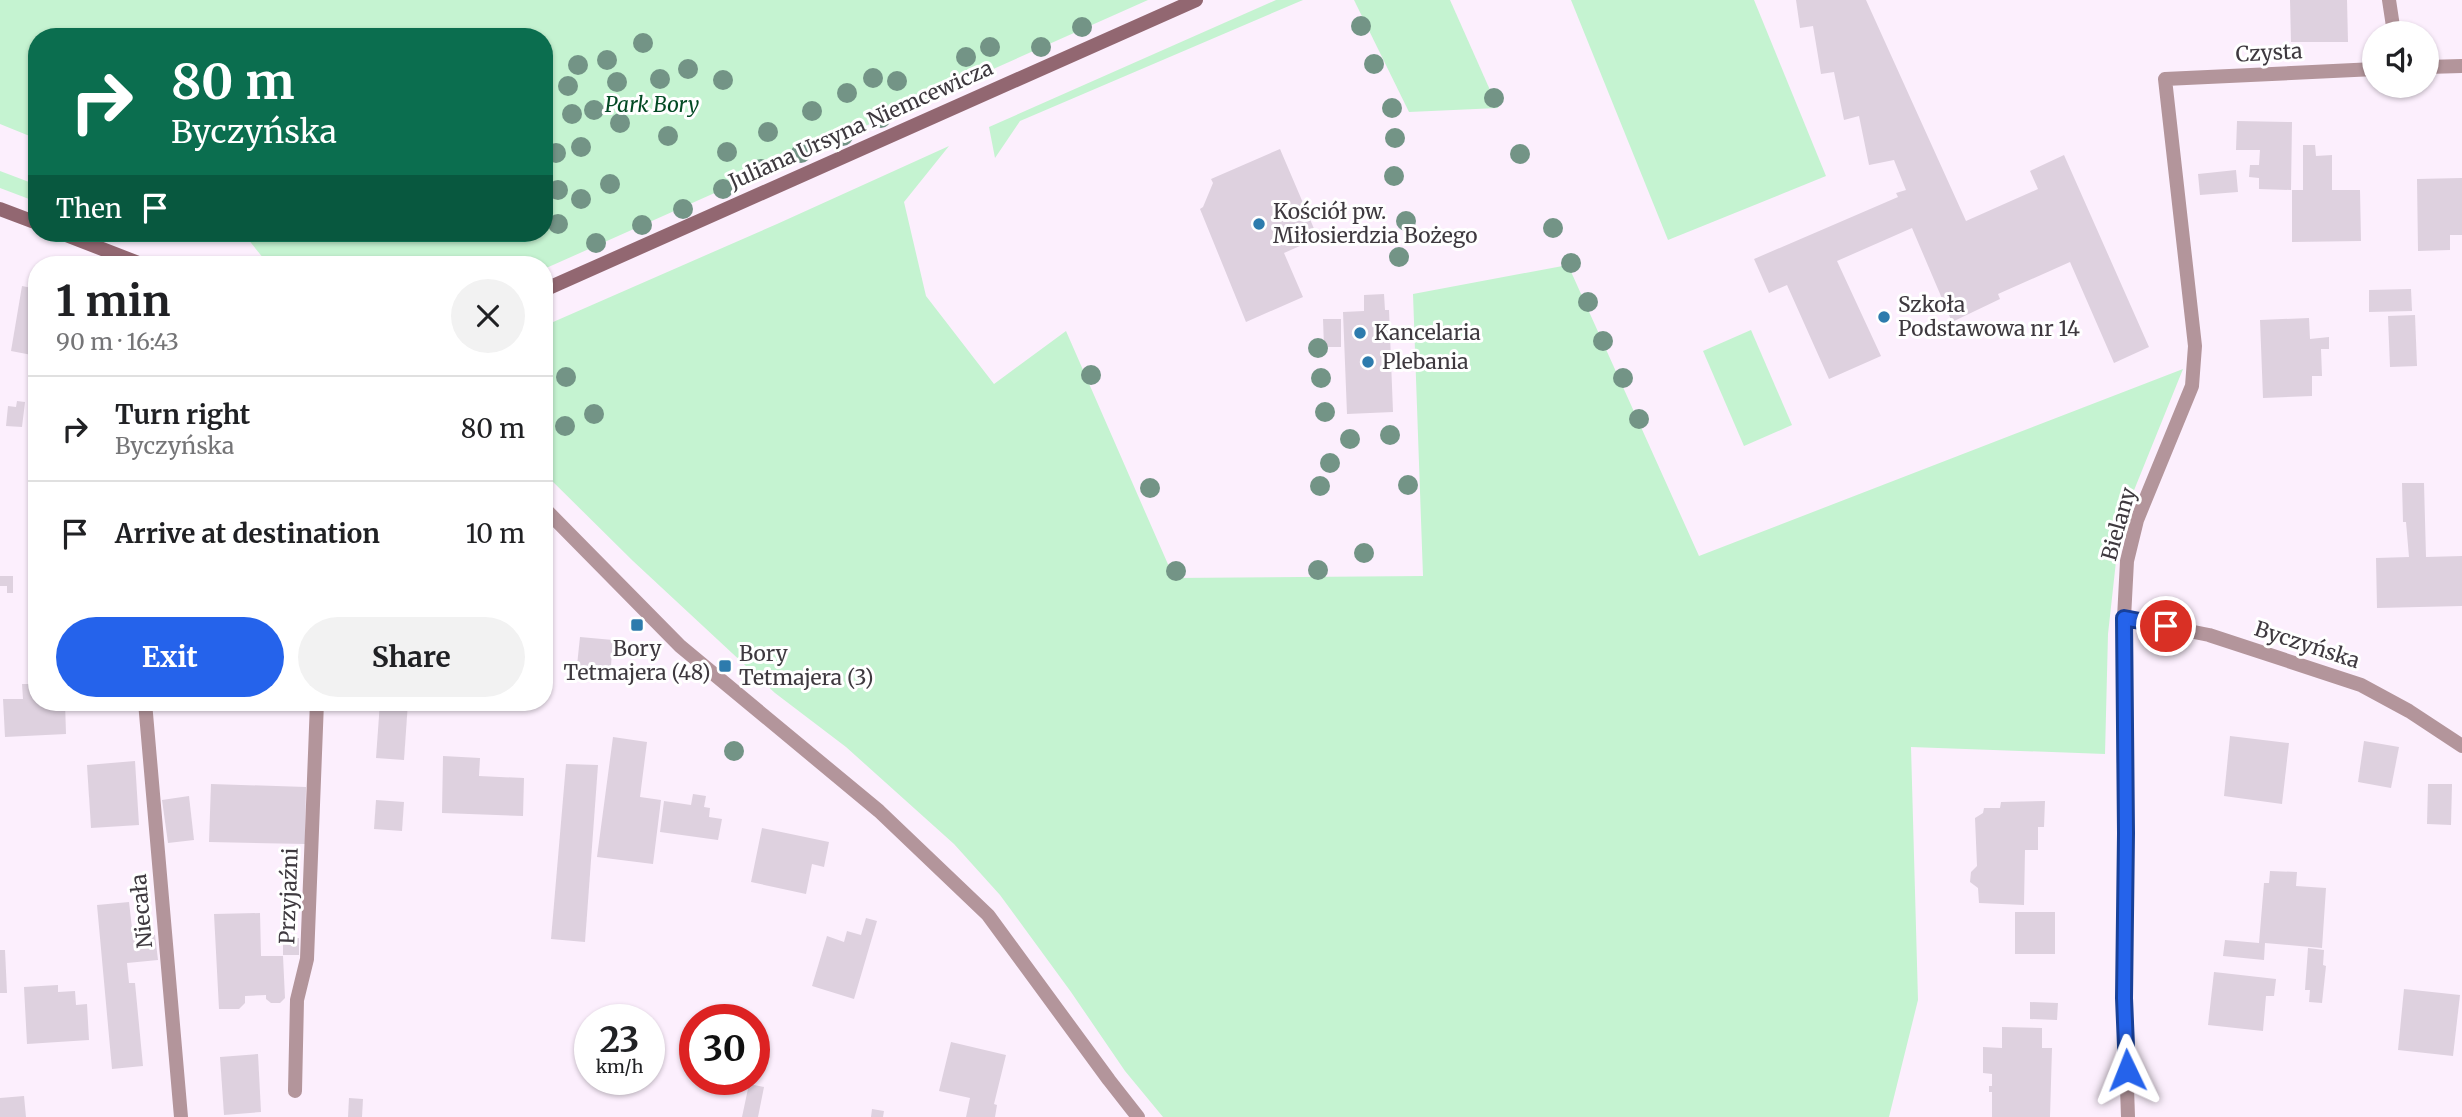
<!DOCTYPE html>
<html lang="en">
<head>
<meta charset="utf-8">
<style>
  body { margin:0; font-family:Merriweather,serif; background:#f2f2f2; color:#202124; height:100vh; display:flex; flex-direction:column; font-size:26px; white-space:nowrap }
  * { box-sizing:border-box; margin:0 }
  p { font-size:23px; color:#757577 }
  .icon { flex:none; width:38px; height:38px; fill:none; stroke:currentColor; stroke-width:2; stroke-linecap:round; stroke-linejoin:round }
  .map { position:relative; flex:1; overflow:hidden }
  .details { position:absolute; left:28px; top:256px; width:525px; height:455px; display:flex; flex-direction:column; background:#fff; border-radius:28px; box-shadow:0 2px 5px #0004 }
  .details>* { flex:none }
  .guide { position:absolute; left:28px; top:28px; width:525px; height:214px; border-radius:28px; box-shadow:0 2px 5px #0004; background:#0b6e4f; color:#fff; overflow:hidden }
  .tools { position:absolute; left:2362px; top:21px; display:grid; gap:14px }
  .tools a { display:grid; place-items:center; width:77px; height:77px; border-radius:50%; background:#fff; box-shadow:0 2px 5px #0004; font-size:35px }
  .speed { position:absolute; left:574px; top:1004px; display:flex; gap:14px; font-size:35px; font-weight:700; text-align:center }
  .speed>* { display:grid; place-content:center; width:91px; height:91px; border-radius:50%; background:#fff; box-shadow:0 2px 5px #0004; line-height:1 }
  .speed small { font-size:18px; font-weight:400 }
  .speed .limit { border:10px solid #d22; background:#fff; color:#111 }
  .pin { position:absolute; display:grid; place-items:center; width:60px; height:60px; color:#fff; margin:-30px; border:4px solid #fff; border-radius:50%; box-shadow:0 2px 7px #0007 }
  .me { position:absolute; width:77px; margin:-38px; rotate:358deg; stroke-linejoin:round; filter:drop-shadow(0 0 5px #0008) }
  .turn { display:flex; align-items:center; gap:24px; height:147px; padding:0 28px; font-size:32px }
  .turn .icon { width:91px; height:91px; stroke-width:2.5 }
  .turn b { display:block; font-size:49px; line-height:60px }
  .then { display:flex; align-items:center; height:66px; padding:0 28px; background:#0003; gap:14px; font-size:26px }
  .round { display:grid; place-items:center; flex:none; width:74px; height:74px; border-radius:37px; background:#f2f2f2 }
  .overview { display:flex; align-items:center; justify-content:space-between; height:119px; padding:0 28px }
  h1 { font-size:42px; font-weight:700; line-height:52px }
  .button { display:flex; gap:14px; margin-top:auto; padding:14px 28px }
  .button a { flex:1; height:80px; border-radius:42px; background:#2563eb; color:#fff; font-size:28px; font-weight:700; line-height:80px; text-align:center }
  .button a+a { background:#f2f2f2; color:#202124 }
  ul { padding:0; list-style:none }
  li { display:flex; align-items:center; gap:21px; height:105px; padding:0 28px; border-top:2px solid #e0e0e0 }
  li div { flex:1 }
  li b { display:block; font-size:26px }
  li em { font-style:normal }
  .map>svg:first-child { display:block }
</style>
</head>
<body>
<div class="map">
<svg width="2462" height="1117" viewBox="0 0 2462 1117">
  <rect width="100%" height="100%" fill="#fceffd"/>
  <g fill="#c5f3d1">
    <polygon points="0,0 1148,0 544,269 544,264 268,264 243,233 544,233 544,37 37,37 37,139 0,124"/>
    <polygon points="1276,0 1303,0 1020,121 995,158 989,127"/>
    <polygon points="1354,0 1450,0 1498,108 1409,112"/>
    <polygon points="1571,0 1754,0 1826,176 1668,240"/>
    <polygon points="949,146 904,202 926,296 994,384 1066,331 1174,578 1423,576 1413,294 1568,265 1699,556 2183,369 2120,525 2108,634 2105,754 1911,747 1918,1000 1889,1117 1163,1117 1125,1071 1071,992 1000,895 954,844 846,747 775,693 633,561 544,473 544,326 777,224"/>
    <polygon points="0,171 37,185 37,202 0,188"/>
    <polygon points="1751,330 1792,425 1744,446 1703,351"/>
  </g>
  <g fill="#ded1df">
    <polygon points="1796,0 1866,0 1966,221 2038,189 2030,171 2064,155 2149,347 2114,363 2070,262 1998,294 2000,299 1952,322 1912,228 1837,261 1881,356 1829,379 1787,285 1769,293 1754,259 1898,197 1896,193 1906,190 1894,160 1869,165 1859,116 1844,120 1834,72 1821,74 1813,26 1800,28"/>
    <polygon points="2290,0 2347,0 2348,42 2291,42"/>
    <polygon points="2237,121 2292,122 2291,190 2259,189 2259,178 2249,177 2250,165 2259,165 2260,150 2236,150"/>
    <polygon points="2303,145 2315,145 2316,156 2332,155 2332,190 2360,190 2361,241 2292,242 2292,190 2303,190"/>
    <polygon points="1280,149 1318,238 1284,253 1303,297 1246,322 1200,209 1203,207 1213,183 1211,179"/>
    <polygon points="2236,170 2238,192 2200,195 2198,174"/>
    <polygon points="2462,178 2462,235 2450,235 2450,250 2418,251 2417,179"/>
    <polygon points="22,286 37,289 37,356 11,351"/>
    <polygon points="2411,289 2412,311 2369,312 2369,290"/>
    <polygon points="1384,294 1385,310 1389,310 1393,412 1347,414 1343,312 1364,311 1364,295"/>
    <polygon points="2415,315 2417,366 2390,367 2388,316"/>
    <polygon points="2309,318 2310,339 2329,337 2329,349 2321,349 2322,376 2312,376 2312,396 2263,398 2260,320"/>
    <polygon points="1323,319 1341,319 1341,347 1324,347"/>
    <polygon points="17,401 25,402 22,427 6,426 8,406 16,407"/>
    <polygon points="2402,483 2424,483 2426,557 2462,556 2462,606 2377,608 2376,558 2409,557 2406,522 2403,522"/>
    <polygon points="0,576 13,576 13,593 7,593 7,586 0,586"/>
    <polygon points="580,637 613,640 610,678 576,675"/>
    <polygon points="22,684 37,684 37,702 65,702 66,734 5,737 3,699 23,699"/>
    <polygon points="380,702 408,702 404,760 376,758"/>
    <polygon points="2230,736 2289,743 2282,804 2224,796"/>
    <polygon points="613,737 647,742 640,797 661,800 653,864 597,857"/>
    <polygon points="2364,741 2399,747 2391,788 2358,782"/>
    <polygon points="443,756 480,758 479,776 524,778 523,816 442,813"/>
    <polygon points="135,761 139,825 91,828 87,765"/>
    <polygon points="566,764 598,765 585,942 551,939"/>
    <polygon points="211,784 306,787 305,844 209,842"/>
    <polygon points="2428,784 2452,784 2451,825 2427,824"/>
    <polygon points="693,794 706,796 704,807 710,808 709,817 722,819 718,840 660,832 664,801 691,805"/>
    <polygon points="189,796 194,840 168,843 162,800"/>
    <polygon points="376,800 404,802 402,831 374,829"/>
    <polygon points="2045,801 2044,827 2038,827 2038,850 2025,850 2024,905 1979,903 1978,888 1970,882 1971,872 1977,866 1975,818 1983,813 1984,808 2000,808 2001,802"/>
    <polygon points="762,828 829,842 824,867 812,864 806,894 751,882"/>
    <polygon points="2270,871 2297,872 2296,886 2326,888 2322,948 2265,943 2264,960 2223,956 2225,940 2259,943 2264,883 2269,883"/>
    <polygon points="129,902 133,937 155,935 158,960 127,963 129,983 135,983 143,1066 112,1069 97,905"/>
    <rect x="2015" y="912" width="40" height="42"/>
    <polygon points="260,913 261,956 283,956 285,998 280,1003 271,1003 266,999 266,995 245,996 245,1003 239,1009 219,1009 214,914"/>
    <polygon points="866,918 877,921 854,999 812,986 827,936 844,942 847,931 861,935"/>
    <polygon points="299,938 299,955 283,955 283,939"/>
    <polygon points="2308,948 2324,950 2323,965 2326,966 2322,1003 2309,1002 2310,990 2305,990"/>
    <polygon points="0,950 5,950 7,993 0,993"/>
    <polygon points="2214,972 2276,979 2274,996 2266,996 2263,1031 2208,1025"/>
    <polygon points="58,985 58,992 75,991 76,1005 87,1004 89,1040 27,1044 24,987"/>
    <polygon points="2404,989 2460,995 2453,1056 2398,1050"/>
    <polygon points="2030,1002 2058,1003 2057,1020 2030,1019"/>
    <polygon points="2002,1027 2042,1028 2042,1048 2052,1048 2050,1117 1992,1117 1992,1092 1989,1092 1989,1086 1992,1086 1992,1074 1983,1073 1983,1047 2002,1048"/>
    <polygon points="951,1042 1006,1055 994,1104 997,1105 995,1117 966,1117 970,1098 939,1091"/>
    <polygon points="258,1054 261,1112 224,1115 220,1057"/>
    <polygon points="749,1084 764,1087 758,1117 742,1117"/>
    <polygon points="24,1096 26,1117 0,1117 0,1098"/>
    <polygon points="349,1098 363,1099 362,1117 348,1117"/>
    <polygon points="872,1109 884,1111 883,1117 871,1117"/>
  </g>
  <g fill="none" stroke-linecap="round" stroke-linejoin="round">
    <g stroke="#b3959b" stroke-width="14">
      <polyline points="2389,0 2394,33"/>
      <polyline points="2427,67 2462,66"/>
      <polyline points="544,508 680,646 879,811 988,915 1109,1080 1138,1117"/>
      <polyline points="2124,618 2209,635 2361,685 2409,711 2462,746"/>
      <polyline points="145,702 181,1117"/>
      <polyline points="295,1091 297,1000 307,959 317,702"/>
      <polyline points="2128,1117 2124,998 2126,833 2124,618 2127,561 2137,520 2192,386 2195,346 2165,79 2375,69"/>
    </g>
    <g stroke="#926771" stroke-width="14">
      <polyline points="0,209 37,223"/>
      <polyline points="61,233 141,264"/>
      <polyline points="544,290 1196,0"/>
    </g>
  </g>
  <g fill="#739486">
    <circle cx="1361" cy="26" r="10"/>
    <circle cx="1082" cy="27" r="10"/>
    <circle cx="643" cy="43" r="10"/>
    <circle cx="990" cy="47" r="10"/>
    <circle cx="1041" cy="47" r="10"/>
    <circle cx="966" cy="57" r="10"/>
    <circle cx="607" cy="60" r="10"/>
    <circle cx="1374" cy="64" r="10"/>
    <circle cx="578" cy="65" r="10"/>
    <circle cx="688" cy="69" r="10"/>
    <circle cx="873" cy="78" r="10"/>
    <circle cx="660" cy="79" r="10"/>
    <circle cx="723" cy="80" r="10"/>
    <circle cx="897" cy="81" r="10"/>
    <circle cx="617" cy="82" r="10"/>
    <circle cx="568" cy="86" r="10"/>
    <circle cx="847" cy="93" r="10"/>
    <circle cx="1494" cy="98" r="10"/>
    <circle cx="1392" cy="108" r="10"/>
    <circle cx="594" cy="110" r="10"/>
    <circle cx="812" cy="111" r="10"/>
    <circle cx="572" cy="114" r="10"/>
    <circle cx="881" cy="118" r="10"/>
    <circle cx="620" cy="123" r="10"/>
    <circle cx="768" cy="132" r="10"/>
    <circle cx="668" cy="136" r="10"/>
    <circle cx="843" cy="136" r="10"/>
    <circle cx="1395" cy="138" r="10"/>
    <circle cx="581" cy="147" r="10"/>
    <circle cx="727" cy="152" r="10"/>
    <circle cx="556" cy="153" r="10"/>
    <circle cx="801" cy="153" r="10"/>
    <circle cx="1520" cy="154" r="10"/>
    <circle cx="761" cy="169" r="10"/>
    <circle cx="1394" cy="176" r="10"/>
    <circle cx="610" cy="184" r="10"/>
    <circle cx="723" cy="189" r="10"/>
    <circle cx="558" cy="190" r="10"/>
    <circle cx="581" cy="199" r="10"/>
    <circle cx="683" cy="209" r="10"/>
    <circle cx="1406" cy="221" r="10"/>
    <circle cx="558" cy="224" r="10"/>
    <circle cx="642" cy="225" r="10"/>
    <circle cx="1553" cy="228" r="10"/>
    <circle cx="596" cy="243" r="10"/>
    <circle cx="1399" cy="257" r="10"/>
    <circle cx="1571" cy="263" r="10"/>
    <circle cx="1588" cy="302" r="10"/>
    <circle cx="1603" cy="341" r="10"/>
    <circle cx="1318" cy="348" r="10"/>
    <circle cx="1091" cy="375" r="10"/>
    <circle cx="566" cy="377" r="10"/>
    <circle cx="1321" cy="378" r="10"/>
    <circle cx="1623" cy="378" r="10"/>
    <circle cx="1325" cy="412" r="10"/>
    <circle cx="594" cy="414" r="10"/>
    <circle cx="1639" cy="419" r="10"/>
    <circle cx="565" cy="426" r="10"/>
    <circle cx="1390" cy="435" r="10"/>
    <circle cx="1350" cy="439" r="10"/>
    <circle cx="1330" cy="463" r="10"/>
    <circle cx="1408" cy="485" r="10"/>
    <circle cx="1320" cy="486" r="10"/>
    <circle cx="1150" cy="488" r="10"/>
    <circle cx="1364" cy="553" r="10"/>
    <circle cx="1318" cy="570" r="10"/>
    <circle cx="1176" cy="571" r="10"/>
    <circle cx="734" cy="751" r="10"/>
  </g>
  <g fill="none" stroke-linecap="round" stroke-linejoin="round">
    <defs>
      <polyline id="route" points="2127,1070 2124,998 2126,833 2124,618 2166,626"/>
    </defs>
    <use href="#route" stroke="#184099" stroke-width="18"/>
    <use href="#route" stroke="#2563eb" stroke-width="12"/>
  </g>
  <g fill="#2d7bad" stroke="#fff" stroke-width="2.5">
    <circle cx="1259" cy="224" r="7"/>
    <circle cx="1884" cy="317" r="7"/>
    <circle cx="1360" cy="333" r="7"/>
    <circle cx="1368" cy="362" r="7"/>
    <rect x="630" y="618" width="14" height="14" rx="3.5"/>
    <rect x="718" y="659" width="14" height="14" rx="3.5"/>
  </g>
  <g text-anchor="middle" stroke-width="6" stroke-linejoin="round" paint-order="stroke">
    <g font-size="21" fill="#3e393f" stroke="#fff">
      <text transform="translate(2269 53) rotate(-3)" y="7">Czysta</text>
      <text transform="translate(861 125) rotate(-24)" y="7">Juliana Ursyna Niemcewicza</text>
      <text transform="translate(2119 524) rotate(-74)" y="7">Bielany</text>
      <text transform="translate(2307 645) rotate(18)" y="7">Byczyńska</text>
      <text transform="translate(289 896) rotate(-88)" y="7">Przyjaźni</text>
      <text transform="translate(142 911) rotate(-95)" y="7">Niecała</text>
    </g>
    <g font-size="21" font-style="italic" fill="#034a24" stroke="#fff">
      <text x="652" y="112">Park Bory</text>
    </g>
    <g font-size="21" fill="#3e393f" stroke="#fff" text-anchor="start">
      <text x="1273" y="219">Kościół pw.<tspan x="1273" dy="24">Miłosierdzia Bożego</tspan></text>
      <text x="1898" y="312">Szkoła<tspan x="1898" dy="24">Podstawowa nr 14</tspan></text>
      <text x="1374" y="340">Kancelaria</text>
      <text x="1382" y="369">Plebania</text>
      <text x="637" y="656" text-anchor="middle">Bory<tspan x="637" dy="24">Tetmajera (48)</tspan></text>
      <text x="739" y="661">Bory<tspan x="739" dy="24">Tetmajera (3)</tspan></text>
    </g>
  </g>
</svg>
<div class="tools">
<a><svg class="icon" aria-label="sound" viewBox="0 0 24 24"><path d="M4 9h4l5-4v14l-5-4H4zM17 9q2 3 0 6"/></svg></a>
</div>
<div class="speed"><div>23<small>km/h</small></div><div class="limit">30</div></div>
<div class="pin" style="left:2166px;top:626px;background:#d93025"><svg class="icon" aria-label="arrive" viewBox="0 0 24 24"><path d="M6 21V4h12l-3 4 3 4H6"/></svg></div>
<svg class="me" style="left:2127px;top:1070px" viewBox="-20 -20 40 40"><path d="M0-17L14 15 0 8-14 15z" fill="#2563eb" stroke="#fff" stroke-width="4"/></svg>
<div class="guide">
<div class="turn"><svg class="icon" aria-label="right" viewBox="0 0 24 24"><path d="M7 20v-9h11M14 6l5 5-5 5"/></svg><div><b>80 m</b>Byczyńska</div></div>
<div class="then">Then<svg class="icon" aria-label="arrive" viewBox="0 0 24 24"><path d="M6 21V4h12l-3 4 3 4H6"/></svg></div>
</div>
<section class="details">
<div class="overview"><div><h1>1 min</h1><p>90 m · 16:43</p></div><a class="round"><svg class="icon" aria-label="close" viewBox="0 0 24 24"><path d="M6 6l12 12M18 6L6 18"/></svg></a></div>
<ul>
<li><svg class="icon" aria-label="right" viewBox="0 0 24 24"><path d="M7 20v-9h11M14 6l5 5-5 5"/></svg><div><b>Turn right</b><p>Byczyńska</p></div><em>80 m</em></li>
<li><svg class="icon" aria-label="arrive" viewBox="0 0 24 24"><path d="M6 21V4h12l-3 4 3 4H6"/></svg><div><b>Arrive at destination</b></div><em>10 m</em></li>
</ul>
<div class="button"><a>Exit</a><a>Share</a></div>
</section>
</div>
</body>
</html>
